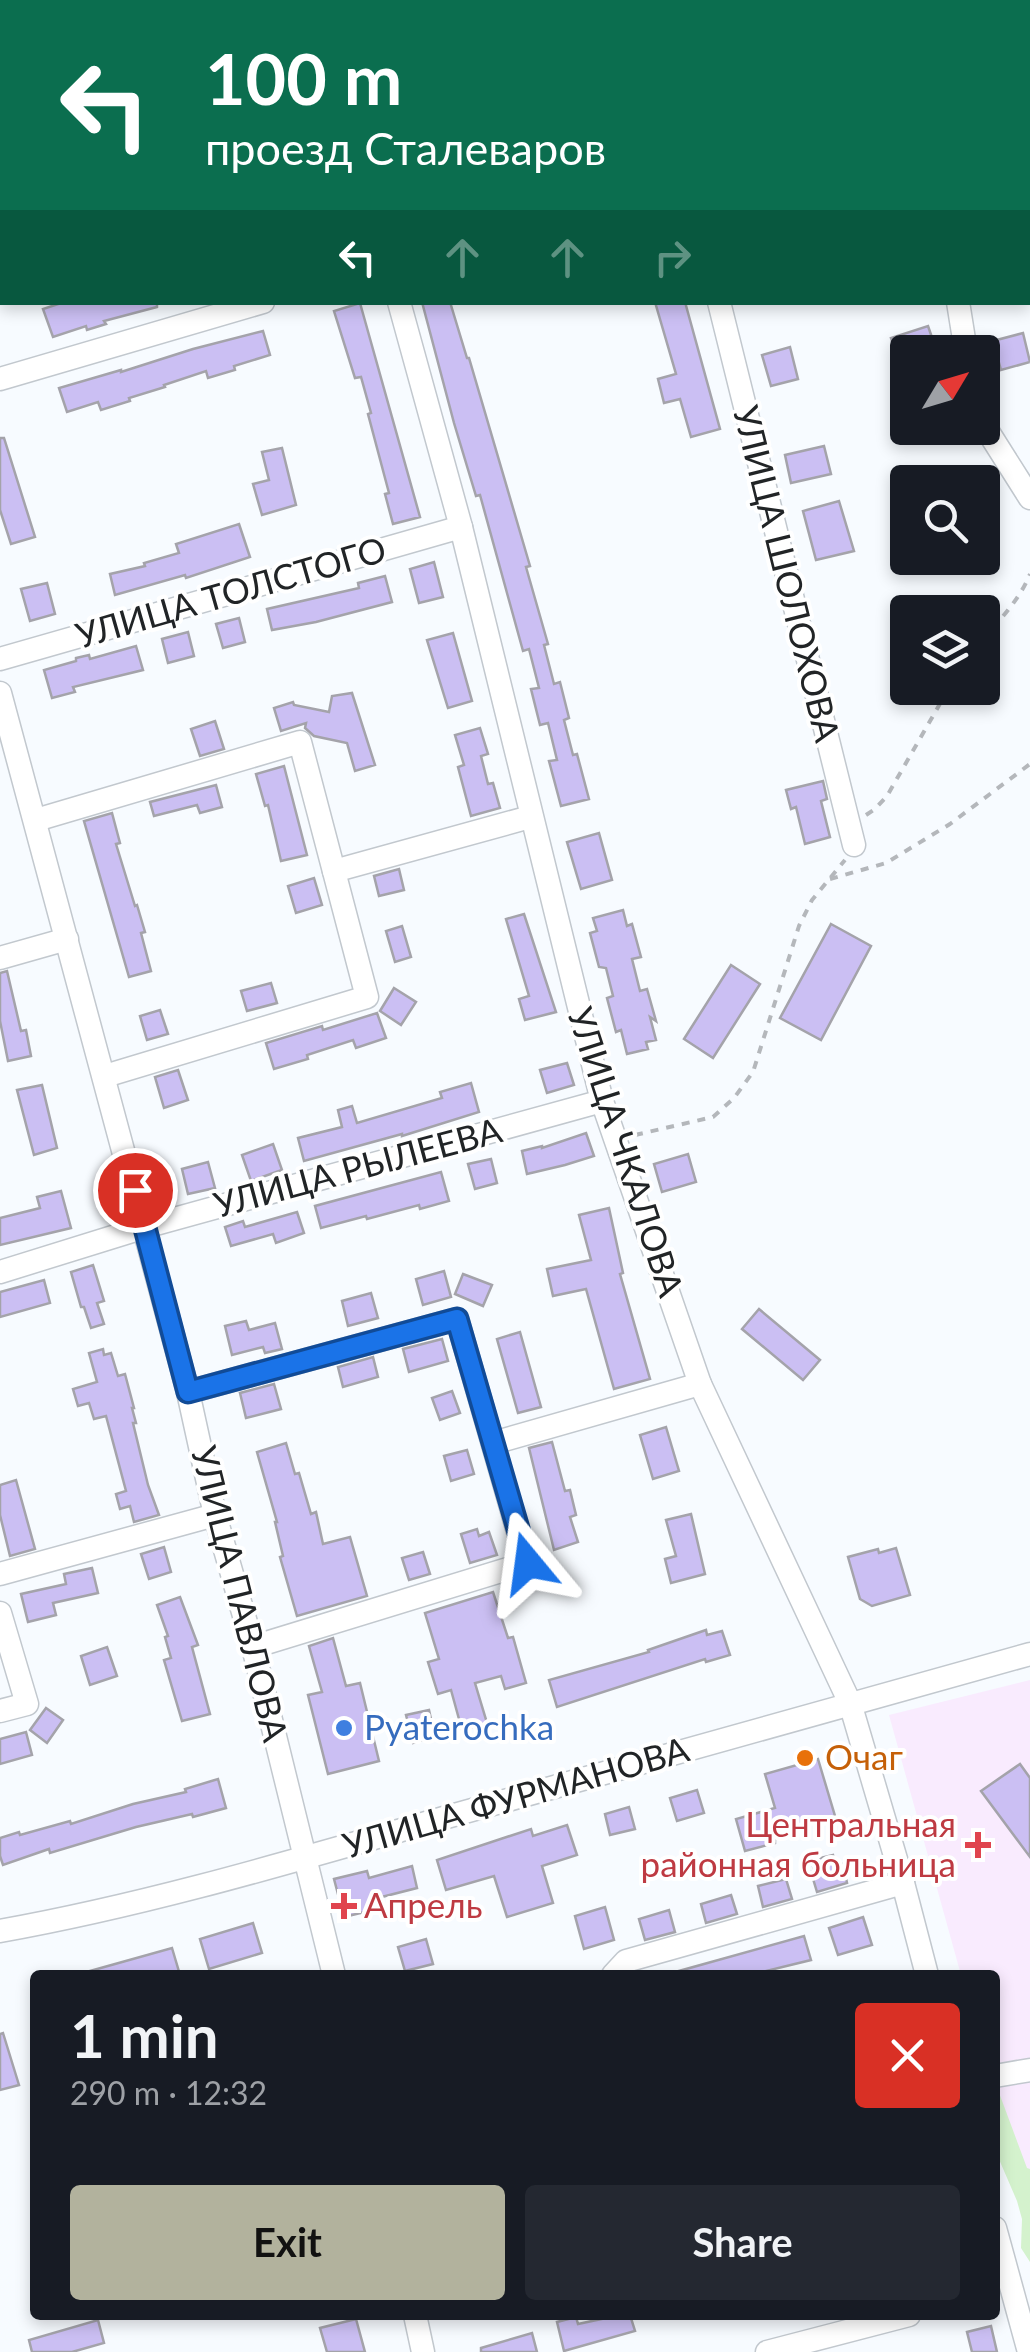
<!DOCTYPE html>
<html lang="en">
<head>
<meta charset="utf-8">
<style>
  body { margin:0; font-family:Lato,sans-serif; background:#242831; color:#f1f3f6; height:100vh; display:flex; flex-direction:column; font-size:38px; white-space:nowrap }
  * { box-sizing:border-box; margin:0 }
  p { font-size:32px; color:#9ea1a6 }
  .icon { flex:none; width:55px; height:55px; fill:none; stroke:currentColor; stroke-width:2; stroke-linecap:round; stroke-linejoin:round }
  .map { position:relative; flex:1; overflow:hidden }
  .details { position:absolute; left:30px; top:1970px; width:970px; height:350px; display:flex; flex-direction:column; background:#171b24; border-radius:10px; box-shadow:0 5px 15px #0003 }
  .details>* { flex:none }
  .top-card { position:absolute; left:0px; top:0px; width:1030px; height:305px; box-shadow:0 5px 15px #0003; background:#0b6e4f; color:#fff; overflow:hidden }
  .needle { width:65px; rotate:52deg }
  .buttons { position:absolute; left:890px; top:335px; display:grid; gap:20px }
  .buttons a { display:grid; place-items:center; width:110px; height:110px; border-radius:10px; background:#171b24; box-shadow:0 5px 15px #0003; font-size:50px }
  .pin { position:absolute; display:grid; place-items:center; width:85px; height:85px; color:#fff; margin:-42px; border:5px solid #fff; border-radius:50%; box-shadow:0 2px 10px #0007 }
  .me { position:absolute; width:110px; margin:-55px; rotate:344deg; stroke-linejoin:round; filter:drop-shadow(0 0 8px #0008) }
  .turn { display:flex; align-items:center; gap:35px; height:210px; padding:0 40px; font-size:45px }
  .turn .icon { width:130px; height:130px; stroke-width:2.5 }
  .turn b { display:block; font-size:70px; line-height:85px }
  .lanes { display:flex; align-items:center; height:95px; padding:0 40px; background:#0003; justify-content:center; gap:50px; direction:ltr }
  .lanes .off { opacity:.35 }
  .round { display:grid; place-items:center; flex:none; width:105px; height:105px; border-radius:10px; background:#242831 }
  .summary { display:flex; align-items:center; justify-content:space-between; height:170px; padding:0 40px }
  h1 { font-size:60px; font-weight:700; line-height:75px }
  .primary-button { display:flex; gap:20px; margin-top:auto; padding:20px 40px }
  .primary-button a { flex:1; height:115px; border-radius:10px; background:#b2b29d; color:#111; font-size:40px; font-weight:700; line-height:115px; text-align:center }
  .primary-button a+a { background:#242831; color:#f1f3f6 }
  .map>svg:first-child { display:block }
</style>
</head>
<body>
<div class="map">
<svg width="1030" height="2352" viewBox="0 0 1030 2352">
  <rect width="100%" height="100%" fill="#f7fbff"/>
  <polygon fill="#f9ebfe" points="1030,1680 1030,2222 995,2096 995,1975 961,1975 889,1715"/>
  <polygon fill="#d4f2cd" points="995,2089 998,2090 1027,2168 1030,2169 1030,2262 1021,2248 1022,2219 1017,2201 995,2150"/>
  <g fill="#cbbff3" stroke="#a4a3aa" stroke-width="2.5">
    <polygon points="64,302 157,302 157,307 104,321 106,324 87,330 86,326 53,337 43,309"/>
    <polygon points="422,302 450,302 467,358 469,358 530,566 526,567 548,644 544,645 554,684 560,682 569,718 564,720 573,755 577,754 589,799 561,806 549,761 557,760 548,723 540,725 531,689 539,688 529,649 523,651 480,495 476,496 454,423"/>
    <polygon points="655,302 685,302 720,429 691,437 680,399 664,403 658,379 676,374"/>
    <polygon points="360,303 420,517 393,524 385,494 389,493 368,414 371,413 361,377 355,378 334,311"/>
    <polygon points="928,326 937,352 908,352 908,379 905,379 891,338"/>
    <polygon points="263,331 270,355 234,366 235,370 208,378 206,371 164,385 165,387 129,398 130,401 101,410 98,402 67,412 59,388 121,370 121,372 193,349"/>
    <polygon points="1023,333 1030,362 1001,370 993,341"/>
    <polygon points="790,347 798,379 771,386 762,355"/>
    <polygon points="0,438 4,438 35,537 11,544 0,510"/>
    <polygon points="824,446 831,474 791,483 785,455"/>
    <polygon points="282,448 296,505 262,515 253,484 269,480 262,452"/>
    <polygon points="839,501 854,551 816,560 803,511"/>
    <polygon points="239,524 250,557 186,578 185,575 115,595 110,574 145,566 144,563 179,553 176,544"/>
    <polygon points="434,562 443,597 419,603 410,569"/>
    <polygon points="385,576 392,602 316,622 272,630 267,609 359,588 358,583"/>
    <polygon points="47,583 55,614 30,621 21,589"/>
    <polygon points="239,618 245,642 223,648 216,624"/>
    <polygon points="188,632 194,656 168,663 162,639"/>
    <polygon points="453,633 472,701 448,708 427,640"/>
    <polygon points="136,646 143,670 73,687 75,692 52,698 44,670 76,661 76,658 89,655 90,659"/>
    <polygon points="352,693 375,765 355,771 347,743 314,736 305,728 306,723 281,731 274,708 293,702 294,705 329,712 332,696"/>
    <polygon points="215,721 224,749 200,756 191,729"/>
    <polygon points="480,728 488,754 481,756 488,784 493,783 500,808 471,816 458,767 464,765 455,735"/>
    <polygon points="284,766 307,855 281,861 268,805 265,806 256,774"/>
    <polygon points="823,781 827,799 821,801 830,837 805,844 796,807 791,809 786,790"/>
    <polygon points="216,785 222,807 200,813 197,805 154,816 150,802"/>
    <polygon points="112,813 120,843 116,844 135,906 137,905 145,932 141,933 151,971 129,977 84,821"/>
    <polygon points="599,833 612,880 581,889 567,842"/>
    <polygon points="399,869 404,890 379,896 374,876"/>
    <polygon points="314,878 322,905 296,913 288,886"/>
    <polygon points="623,910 627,926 632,924 641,957 632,959 640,991 647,989 656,1021 650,1017 656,1040 646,1042 648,1049 627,1054 621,1030 616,1032 607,998 613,996 606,968 599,967 590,933 597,931 593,918"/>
    <polygon points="524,914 556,1012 525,1020 519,999 529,996 506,919"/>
    <polygon points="831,924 871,946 821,1040 780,1018"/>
    <polygon points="402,926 411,957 395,962 386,931"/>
    <polygon points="731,965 760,984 713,1058 684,1039"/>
    <polygon points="7,971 21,1031 26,1030 31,1056 8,1061 0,1021 0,973"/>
    <polygon points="271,983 277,1003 247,1011 241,991"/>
    <polygon points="394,988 416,1002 401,1025 380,1011"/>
    <polygon points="160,1010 168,1034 147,1040 140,1016"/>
    <polygon points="377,1013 386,1038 356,1048 353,1040 307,1055 308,1059 274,1069 266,1043 322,1026 323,1030"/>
    <polygon points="567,1063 574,1085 547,1093 540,1070"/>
    <polygon points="178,1070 188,1100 164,1108 155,1077"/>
    <polygon points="471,1083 479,1112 402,1136 402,1134 304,1161 298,1138 342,1127 338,1110 352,1106 357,1123 442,1098 440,1092"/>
    <polygon points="42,1085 57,1148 34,1155 17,1090"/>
    <polygon points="586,1133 594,1156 565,1165 527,1174 522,1151 542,1146 542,1148"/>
    <polygon points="273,1144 282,1170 251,1181 242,1155"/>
    <polygon points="688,1154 696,1182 662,1192 654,1164"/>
    <polygon points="491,1159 497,1183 475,1189 468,1164"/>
    <polygon points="208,1162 215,1188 188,1194 182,1169"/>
    <polygon points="441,1172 449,1201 420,1209 419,1205 367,1219 366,1216 321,1228 315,1206"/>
    <polygon points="61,1191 71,1228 0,1245 0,1218 40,1208 37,1197"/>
    <polygon points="609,1208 623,1273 620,1274 650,1379 614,1389 586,1289 553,1296 547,1269 591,1260 579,1215"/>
    <polygon points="297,1212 304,1233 276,1243 273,1234 231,1246 225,1227 243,1221 245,1227"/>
    <polygon points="93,1265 104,1301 97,1303 104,1324 91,1328 84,1307 81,1307 71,1272"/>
    <polygon points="444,1271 451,1297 423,1305 416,1279"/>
    <polygon points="463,1274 492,1285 483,1306 455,1294"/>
    <polygon points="44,1280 50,1303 0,1317 0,1292"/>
    <polygon points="371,1293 378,1318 348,1326 342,1301"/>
    <polygon points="759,1309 820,1360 803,1380 742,1329"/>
    <polygon points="246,1321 249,1330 275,1323 282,1349 265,1353 263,1347 232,1355 225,1326"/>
    <polygon points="520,1332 541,1407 518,1413 497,1339"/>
    <polygon points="442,1339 448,1361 409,1372 403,1349"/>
    <polygon points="103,1349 104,1355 111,1353 118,1376 125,1374 134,1408 132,1408 136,1423 133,1423 148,1485 159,1515 134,1522 130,1506 120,1509 116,1494 126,1491 106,1416 94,1419 89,1403 78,1406 73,1389 97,1382 89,1353"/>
    <polygon points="373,1357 378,1377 343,1387 338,1367"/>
    <polygon points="274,1384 281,1409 246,1418 240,1393"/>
    <polygon points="452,1391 460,1413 440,1420 432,1398"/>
    <polygon points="666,1427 679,1471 653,1479 640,1435"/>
    <polygon points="552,1442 565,1491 570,1490 576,1515 570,1517 578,1542 554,1550 529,1448"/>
    <polygon points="286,1443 295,1474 299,1473 311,1514 316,1512 323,1544 350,1537 367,1596 297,1616 280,1557 283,1556 275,1522 277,1522 257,1452"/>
    <polygon points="467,1450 474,1474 451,1481 444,1456"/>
    <polygon points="16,1480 35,1549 10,1556 0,1515 0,1485"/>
    <polygon points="691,1514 705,1574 671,1583 665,1559 676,1556 666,1520"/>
    <polygon points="477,1529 479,1536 489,1532 497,1555 470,1563 461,1534"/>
    <polygon points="164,1547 171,1572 149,1579 141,1554"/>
    <polygon points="896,1548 910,1595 872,1606 860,1599 848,1557 878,1549 879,1553"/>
    <polygon points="423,1552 430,1574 409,1580 402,1558"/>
    <polygon points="92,1568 98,1593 53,1603 56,1615 28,1622 21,1594 66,1584 64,1574"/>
    <polygon points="493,1592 508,1638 513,1637 526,1683 505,1689 501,1676 475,1683 487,1723 462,1730 451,1690 438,1694 428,1662 439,1659 425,1613"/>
    <polygon points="180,1597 198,1645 192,1647 210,1714 182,1721 164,1660 171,1658 165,1637 168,1636 157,1605"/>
    <polygon points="706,1630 707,1635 722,1631 730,1655 706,1662 705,1659 557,1707 549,1680 649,1652 648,1650"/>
    <polygon points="333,1638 346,1686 360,1683 379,1761 328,1774 308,1695 322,1692 309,1646"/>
    <polygon points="107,1647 117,1676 90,1685 81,1656"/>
    <polygon points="46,1708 63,1720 47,1743 30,1730"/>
    <polygon points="429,1710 435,1737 413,1743 406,1715"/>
    <polygon points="26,1732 32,1755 0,1764 0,1739"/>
    <polygon points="818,1759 835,1816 775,1833 775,1843 745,1851 736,1819 775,1808 765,1774"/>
    <polygon points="1020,1764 1030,1778 1030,1857 981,1791"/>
    <polygon points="218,1779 226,1808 193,1817 192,1814 136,1827 50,1853 49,1849 3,1865 0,1856 0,1838 19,1832 20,1835 70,1821 71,1824 133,1804 186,1792 185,1789"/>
    <polygon points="697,1790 704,1813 677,1821 670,1798"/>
    <polygon points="629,1807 635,1829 610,1835 605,1814"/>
    <polygon points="567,1825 577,1855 542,1866 553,1903 507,1917 494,1876 446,1890 437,1860 531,1829 533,1836"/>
    <polygon points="833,1855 835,1865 843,1864 847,1883 817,1892 811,1872 814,1872 812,1860"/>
    <polygon points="412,1866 417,1888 374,1899 377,1909 344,1917 334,1879 367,1871 369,1878"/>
    <polygon points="786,1879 792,1899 763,1907 758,1886"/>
    <polygon points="731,1895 737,1914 706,1923 701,1904"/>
    <polygon points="605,1907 614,1940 584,1949 575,1916"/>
    <polygon points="669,1910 675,1932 645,1940 639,1919"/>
    <polygon points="863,1917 872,1945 838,1955 829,1928"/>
    <polygon points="253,1923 262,1953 209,1969 200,1939"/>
    <polygon points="804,1936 811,1960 750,1975 680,1975 679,1971"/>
    <polygon points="426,1939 433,1964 405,1971 398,1947"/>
    <polygon points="172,1948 180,1975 90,1975 90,1971"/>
    <polygon points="3,2033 19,2085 0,2090 0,2034"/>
    <polygon points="605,2315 630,2315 635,2331 564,2351 557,2322 576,2317 578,2324 606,2318"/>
    <polygon points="356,2319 365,2352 327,2352 320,2328"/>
    <polygon points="98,2320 104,2343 72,2352 32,2352 29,2340"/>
    <polygon points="991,2326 997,2352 972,2352 967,2332"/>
    <polygon points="532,2333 537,2352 481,2352 481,2348"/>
  </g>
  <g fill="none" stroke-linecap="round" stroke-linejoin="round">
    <defs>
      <g id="minor">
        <polyline points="320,0 320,2"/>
        <polyline points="637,0 638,2"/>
        <polyline points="361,2 370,0"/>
        <polyline points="0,95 2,94"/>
        <polyline points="1028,107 1030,107"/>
        <polyline points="399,302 461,527 602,1101 700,1384 850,1703 903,1883 927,1975"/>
        <polyline points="719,302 854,845"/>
        <polyline points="958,302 966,352"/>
        <polyline points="0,379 263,302"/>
        <polyline points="982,422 1030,498"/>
        <polyline points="0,659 461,527"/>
        <polyline points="0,693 188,1392 215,1515 253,1647 334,1975"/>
        <polyline points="36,820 300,742 367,997 105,1076"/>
        <polyline points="334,871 530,817"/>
        <polyline points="0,958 67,939"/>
        <polyline points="0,1272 145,1227 602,1101"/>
        <polyline points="188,1392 457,1319 527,1563 253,1647"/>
        <polyline points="493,1443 700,1384"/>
        <polyline points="0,1574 215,1515"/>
        <polyline points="0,1613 27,1704 0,1711"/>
        <path d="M0,1931C151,1904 300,1859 447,1817C641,1762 835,1707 1030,1654"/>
        <polyline points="613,1975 626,1961 903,1883"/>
        <polyline points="995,2076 1030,2070"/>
        <polyline points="995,2228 1029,2352"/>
        <polyline points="415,2315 423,2352"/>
        <polyline points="767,2352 909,2315"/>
      </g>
    </defs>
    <use href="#minor" stroke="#c2c8ce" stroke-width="25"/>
    <g stroke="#b4b7bb" stroke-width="4" stroke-dasharray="8 8" stroke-linecap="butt">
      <path d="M982,640C1000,620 1020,599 1030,574"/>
      <polyline points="866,815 875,809 887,796 949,688"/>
      <polyline points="830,879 886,863 950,824 1030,764"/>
      <polyline points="635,1135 713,1117 734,1098 753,1072 799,926 812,900 845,860"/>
    </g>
    <use href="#minor" stroke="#fff" stroke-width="22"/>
  </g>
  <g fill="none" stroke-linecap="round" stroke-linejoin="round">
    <defs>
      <polyline id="route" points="135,1190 188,1392 457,1319 528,1563"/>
    </defs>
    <use href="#route" stroke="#114b97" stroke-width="25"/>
    <use href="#route" stroke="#1a73e8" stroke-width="18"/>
  </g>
  <circle fill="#3f7fe0" stroke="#fff" stroke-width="4" cx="344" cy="1728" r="10"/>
  <circle fill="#e8710a" stroke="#fff" stroke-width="4" cx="805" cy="1758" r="10"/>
  <g fill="#e0444e" stroke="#fff" stroke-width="4">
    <path d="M973 1830h10v10h10v10h-10v10h-10v-10h-10v-10h10z"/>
    <path d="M339 1891h10v10h10v10h-10v10h-10v-10h-10v-10h10z"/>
  </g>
  <g text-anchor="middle" stroke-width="8" stroke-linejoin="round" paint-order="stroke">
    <g font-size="35" fill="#212426" stroke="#fff">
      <text transform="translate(786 574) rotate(76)" y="12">УЛИЦА ШОЛОХОВА</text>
      <text transform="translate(231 593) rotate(-16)" y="12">УЛИЦА ТОЛСТОГО</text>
      <text transform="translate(625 1152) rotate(72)" y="12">УЛИЦА ЧКАЛОВА</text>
      <text transform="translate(358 1168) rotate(-15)" y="12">УЛИЦА РЫЛЕЕВА</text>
      <text transform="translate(239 1594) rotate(76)" y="12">УЛИЦА ПАВЛОВА</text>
      <text transform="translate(516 1798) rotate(-16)" y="12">УЛИЦА ФУРМАНОВА</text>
    </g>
    <g font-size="35" fill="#366cbe" stroke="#fff" text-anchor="start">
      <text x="364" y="1740">Pyaterochka</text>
    </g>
    <g font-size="35" fill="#c56008" stroke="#fff" text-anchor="start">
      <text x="825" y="1770">Очаг</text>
    </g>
    <g font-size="35" fill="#be3a42" stroke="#fff" text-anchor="end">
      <text x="956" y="1837">Центральная<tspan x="956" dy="40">районная больница</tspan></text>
      <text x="364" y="1918" text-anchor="start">Апрель</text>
    </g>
  </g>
</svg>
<div class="buttons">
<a><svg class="needle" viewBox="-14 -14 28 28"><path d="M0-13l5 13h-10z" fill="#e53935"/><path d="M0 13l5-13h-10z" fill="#9ea1a6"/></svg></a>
<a><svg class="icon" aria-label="search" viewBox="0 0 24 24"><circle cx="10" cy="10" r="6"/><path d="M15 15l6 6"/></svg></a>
<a><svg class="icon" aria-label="layers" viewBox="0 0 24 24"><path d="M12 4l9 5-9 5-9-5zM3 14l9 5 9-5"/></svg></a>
</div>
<div class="pin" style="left:135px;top:1190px;background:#d93025"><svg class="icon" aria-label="arrive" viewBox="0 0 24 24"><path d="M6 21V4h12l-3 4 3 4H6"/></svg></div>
<svg class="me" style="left:528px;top:1563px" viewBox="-20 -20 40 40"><path d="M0-17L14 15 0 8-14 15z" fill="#1a73e8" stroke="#fff" stroke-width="4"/></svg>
<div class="top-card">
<div class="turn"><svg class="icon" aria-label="left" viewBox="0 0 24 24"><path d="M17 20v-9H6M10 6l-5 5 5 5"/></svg><div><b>100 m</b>проезд Сталеваров</div></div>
<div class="lanes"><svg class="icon" aria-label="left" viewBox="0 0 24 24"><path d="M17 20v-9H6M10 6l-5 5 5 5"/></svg><svg class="icon off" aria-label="ahead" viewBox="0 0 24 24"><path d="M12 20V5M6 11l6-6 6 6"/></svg><svg class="icon off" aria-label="ahead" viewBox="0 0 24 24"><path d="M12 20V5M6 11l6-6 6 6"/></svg><svg class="icon off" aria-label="right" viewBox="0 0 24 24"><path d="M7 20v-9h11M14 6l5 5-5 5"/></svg></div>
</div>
<section class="details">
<div class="summary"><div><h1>1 min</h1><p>290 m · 12:32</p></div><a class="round" style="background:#d93025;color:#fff"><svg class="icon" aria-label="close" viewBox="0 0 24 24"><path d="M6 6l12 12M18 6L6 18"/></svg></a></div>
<div class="primary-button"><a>Exit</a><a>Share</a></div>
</section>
</div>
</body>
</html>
